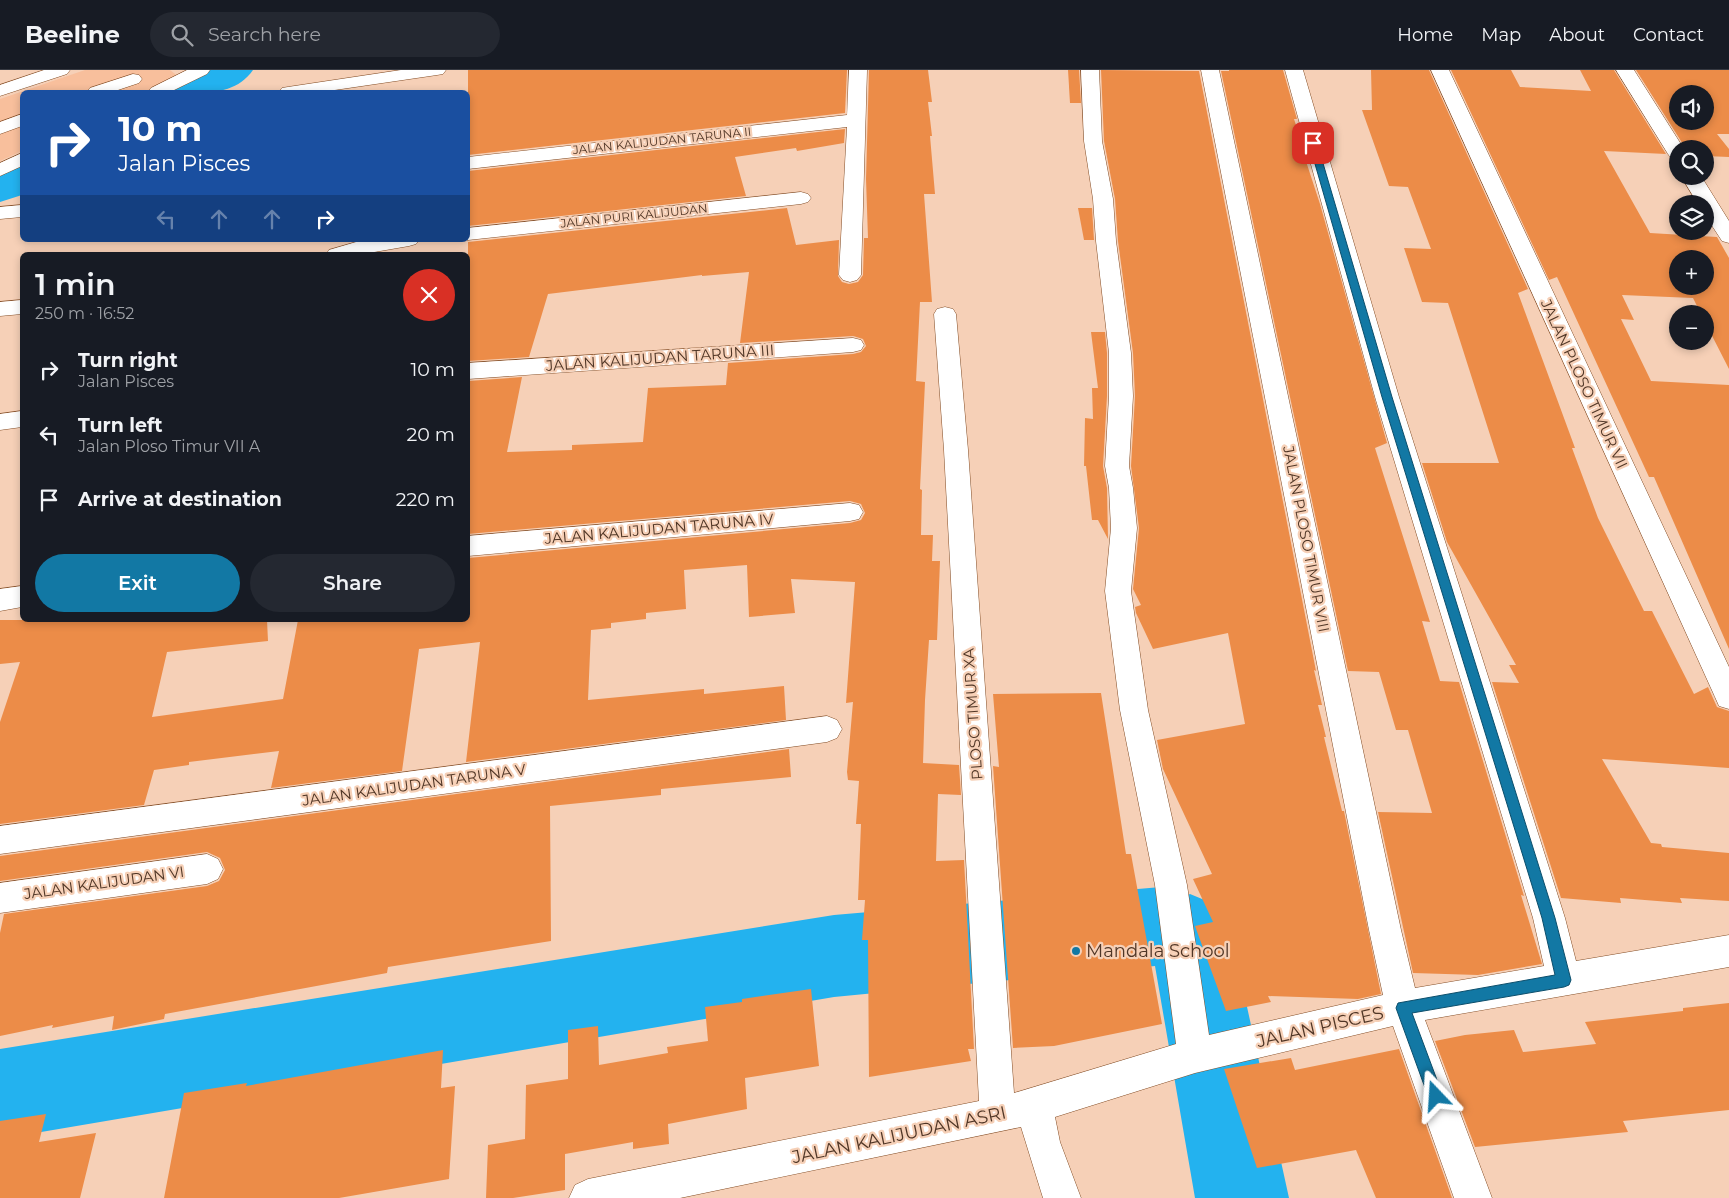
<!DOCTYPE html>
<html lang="en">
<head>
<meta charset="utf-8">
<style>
  body { margin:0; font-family:Montserrat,sans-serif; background:#242831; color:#f1f3f6; height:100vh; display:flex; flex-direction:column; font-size:19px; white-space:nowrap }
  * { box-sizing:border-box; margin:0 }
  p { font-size:16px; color:#9ea1a6 }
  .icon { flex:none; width:28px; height:28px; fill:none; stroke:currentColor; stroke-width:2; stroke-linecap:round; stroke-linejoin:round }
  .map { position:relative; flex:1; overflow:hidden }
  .side { position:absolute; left:20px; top:182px; width:450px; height:370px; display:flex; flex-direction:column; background:#171b24; border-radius:8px; box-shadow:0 2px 8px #0003 }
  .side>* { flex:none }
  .hud { position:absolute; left:20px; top:20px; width:450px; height:152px; border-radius:8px; box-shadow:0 2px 8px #0003; background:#1a4fa0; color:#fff; overflow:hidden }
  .tools { position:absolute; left:1669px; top:15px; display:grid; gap:10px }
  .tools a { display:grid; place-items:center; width:45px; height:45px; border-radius:50%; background:#171b24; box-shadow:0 2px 8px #0003; font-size:25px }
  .pin { position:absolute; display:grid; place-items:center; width:42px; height:42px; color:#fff; margin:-21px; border-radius:10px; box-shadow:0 2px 8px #0006 }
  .me { position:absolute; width:55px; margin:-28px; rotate:340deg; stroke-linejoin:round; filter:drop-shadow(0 0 4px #0008) }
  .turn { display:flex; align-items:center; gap:18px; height:105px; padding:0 15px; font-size:22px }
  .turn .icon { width:65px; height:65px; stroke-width:2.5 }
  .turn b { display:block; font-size:35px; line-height:42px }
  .lanes { display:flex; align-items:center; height:48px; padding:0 15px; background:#0003; justify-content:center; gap:25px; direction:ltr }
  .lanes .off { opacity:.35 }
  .round { display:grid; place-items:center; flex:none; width:52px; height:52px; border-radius:26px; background:#242831 }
  .headline { display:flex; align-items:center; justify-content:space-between; height:85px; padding:0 15px }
  h1 { font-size:30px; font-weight:600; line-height:38px }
  .primary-button { display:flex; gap:10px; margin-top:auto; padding:10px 15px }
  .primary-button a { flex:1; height:58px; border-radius:30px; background:#1278a4; color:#fff; font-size:20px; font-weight:600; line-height:58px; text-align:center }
  .primary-button a+a { background:#242831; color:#f1f3f6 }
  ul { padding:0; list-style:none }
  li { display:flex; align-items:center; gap:15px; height:65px; padding:0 15px }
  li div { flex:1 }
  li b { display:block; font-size:19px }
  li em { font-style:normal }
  header { display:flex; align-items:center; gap:30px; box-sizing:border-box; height:70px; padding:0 25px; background:#171b24; border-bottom:1px solid #363941 }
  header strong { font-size:24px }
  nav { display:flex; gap:28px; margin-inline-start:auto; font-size:18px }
  .search { width:350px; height:45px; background:#242831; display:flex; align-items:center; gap:12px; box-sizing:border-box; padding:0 18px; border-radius:28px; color:#9ea1a6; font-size:19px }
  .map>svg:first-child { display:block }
</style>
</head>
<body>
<header>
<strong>Beeline</strong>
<div class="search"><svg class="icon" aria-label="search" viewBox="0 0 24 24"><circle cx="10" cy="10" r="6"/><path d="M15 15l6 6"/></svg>Search here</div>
<nav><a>Home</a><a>Map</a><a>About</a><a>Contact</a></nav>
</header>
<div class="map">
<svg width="1729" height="1128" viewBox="0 0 1729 1128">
  <rect width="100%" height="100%" fill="#f6d0b7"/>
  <polygon fill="#f8bf9c" points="85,0 170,0 180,8 148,22 22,22 22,81 0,91 0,29"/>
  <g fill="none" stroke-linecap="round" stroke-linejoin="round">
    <g fill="#23b2ef" fill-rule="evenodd">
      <path d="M197,0H253C233,29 196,22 165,22L171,12Z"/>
      <polygon points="22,91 22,125 0,132 0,98"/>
      <polygon points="1161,817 1185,826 1190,824 1219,836 1231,864 1289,1128 1195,1128 1155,896 834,927 0,1069 0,979 834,845"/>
    </g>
  </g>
  <g fill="#ec8c48" fill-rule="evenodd">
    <polygon points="468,0 847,0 845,43 468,85"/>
    <polygon points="869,0 928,0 932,32 928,32 932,66 930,66 935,124 924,124 932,232 920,232 916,311 925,312 920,419 922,420 921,465 933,465 932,491 940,491 937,570 929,570 925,630 923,693 959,695 961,725 938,724 936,791 964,790 974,979 968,979 971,991 869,1007 868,870 862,870 865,830 858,830 861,754 856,754 859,711 848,710 847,702 853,632 846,633 855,512 791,509 795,543 749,547 747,495 684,500 686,539 646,543 646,549 611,553 611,558 591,560 588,630 704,619 704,624 784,616 786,650 466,692 480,572 419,579 402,701 271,718 279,681 189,692 189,695 154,700 144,735 0,754 0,652 20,592 0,594 0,550 267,550 268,571 167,582 152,647 283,629 298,550 468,550 468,488 850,453 861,450 865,443 861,434 850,431 468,464 468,311 522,307 507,382 572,380 572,375 643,372 648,318 726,315 728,293 853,284 861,282 866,276 863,269 853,266 740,273 749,202 702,206 702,205 548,224 529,287 468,291 468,172 787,138 796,175 839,170 838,206 842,212 849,214 858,212 863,205 864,168 868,168 866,109"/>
    <polygon points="1068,0 1079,0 1081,33 1070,33"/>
    <polygon points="1101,0 1199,1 1316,601 1314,600 1322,635 1318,635 1326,667 1324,667 1342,741 1344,741 1381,924 1358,929 1268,926 1271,932 1226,941 1195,856 1213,852 1193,809 1212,804 1163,699 1157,670 1245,654 1228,563 1153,579 1136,543 1135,537 1141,535 1133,519 1139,458 1131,396 1135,326 1133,283 1118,171 1115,129 1104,71"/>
    <polygon points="1229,0 1283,0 1297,49 1294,49 1302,73 1300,73 1320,134 1387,373 1375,378 1430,552 1422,551 1440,611 1459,612 1524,826 1521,825 1542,894 1478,905 1413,903 1378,742 1432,743 1408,660 1396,660 1379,602 1348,601 1221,1 1229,1"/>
    <polygon points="1371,0 1429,0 1528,219 1518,223 1575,378 1572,378 1598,448 1644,541 1652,541 1694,624 1708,617 1717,637 1729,641 1729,698 1602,689 1651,773 1661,774 1662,777 1729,783 1729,831 1680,828 1682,833 1620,828 1621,833 1561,828 1492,612 1519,613 1509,595 1516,595 1447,472 1422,393 1499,393 1448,233 1422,232 1404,178 1431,179 1408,117 1389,116 1362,40 1372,40"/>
    <path d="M1451,0H1511L1520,17L1591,21L1580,0H1614L1666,84L1604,81L1650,163L1717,167L1729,188V299L1705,252V244H1701L1693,228L1622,225L1634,250L1621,249L1651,311L1729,315V579L1654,407H1649L1557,207L1549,210ZM1678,189H1705V216H1678Z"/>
    <path d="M1636,0H1729V64H1717L1729,79V87L1705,86V79H1686ZM1678,24H1705V51H1678Z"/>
    <polygon points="845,59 844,73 797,81 796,78 735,87 746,126 468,156 468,101"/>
    <polygon points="1078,138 1092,138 1094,170 1084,170"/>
    <polygon points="1091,262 1105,262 1107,283 1107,326 1103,396 1107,418 1108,469 1098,450 1092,450 1086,396 1084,396 1085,348 1093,349 1092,318 1098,318"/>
    <polygon points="1101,623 1126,784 1131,784 1162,954 1054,976 1013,978 993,696 999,697 993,624"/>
    <polygon points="789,679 791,707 661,719 661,725 550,736 551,871 388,897 387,903 165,944 164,949 112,960 114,946 52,958 53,955 0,966 0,863 4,844 207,816 219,811 225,800 220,788 207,782 0,811 0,786"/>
    <polygon points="811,919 819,996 745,1008 747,1039 668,1054 669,1074 633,1079 633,1072 565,1084 565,1120 513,1128 486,1128 488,1075 525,1069 526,1015 568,1009 568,960 598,956 599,995 668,983 667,977 708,971 705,937 742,932 742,929"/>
    <polygon points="1729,933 1729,1040 1623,1051 1628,1062 1475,1077 1435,971 1465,965 1514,960 1523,982 1596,974 1585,952 1683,941 1683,938"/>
    <polygon points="1399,979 1452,1128 1376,1128 1356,1080 1257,1098 1224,999 1291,988 1295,1000"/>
    <polygon points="443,980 441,1018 455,1016 449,1109 339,1128 164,1128 184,1023 247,1013 246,1016"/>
    <polygon points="46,1044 39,1072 96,1063 80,1128 0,1128 0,1051"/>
  </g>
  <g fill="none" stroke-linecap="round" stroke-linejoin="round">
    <defs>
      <g id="minor">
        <polygon points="44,0 70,0 67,4 0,26 0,15"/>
        <polygon points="187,0 210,0 207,4 170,22 148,22 151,18"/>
        <polygon points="401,0 446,0 443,4 437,5 321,22 279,22 282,18 288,17"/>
        <polygon points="849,0 867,0 861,205 857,210 850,212 843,210 839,205 847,57 468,99 468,87 847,45"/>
        <polygon points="1081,0 1099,0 1102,71 1113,129 1116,171 1131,283 1133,326 1129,396 1133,418 1137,458 1131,521 1148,640 1187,815 1209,965 1383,925 1369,860 1201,0 1219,0 1401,860 1415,918 1544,896 1533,848 1375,327 1285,0 1303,0 1399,327 1565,848 1576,891 1729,865 1729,897 1425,950 1492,1128 1454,1128 1393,956 1195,1003 1055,1047 1060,1072 1081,1128 1043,1128 1021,1057 680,1128 569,1128 575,1115 588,1109 979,1031 944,380 934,244 937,239 945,237 953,239 956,244 968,380 1014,1023 1176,974 1155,815 1120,640 1105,521 1111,458 1109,418 1105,396 1109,326 1109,283 1096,171 1093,129 1084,71"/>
        <polygon points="1431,0 1449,0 1729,597 1729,639 1719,636 1715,627"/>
        <polygon points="1616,0 1634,0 1684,79 1678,79 1678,90 1671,88 1668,84"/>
        <polygon points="133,4 139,5 142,9 139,13 112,22 87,22 90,18"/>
        <polygon points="22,44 22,56 0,64 0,52"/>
        <polygon points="22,83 22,96 0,106 0,93"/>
        <polygon points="1681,106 1701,106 1729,151 1729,173 1722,171 1705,145 1705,134 1698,134"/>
        <polygon points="801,122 808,124 811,128 808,132 801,134 468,170 467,170 468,158"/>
        <polygon points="22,135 22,147 0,149 0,137"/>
        <polygon points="363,170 419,170 416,174 409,176 357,185 326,185 329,180"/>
        <polygon points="22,230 22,244 0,246 0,232"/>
        <polygon points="853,268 861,270 864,275 861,280 853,282 468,309 468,293"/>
        <polygon points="22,341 22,357 0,360 0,344"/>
        <polygon points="850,433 859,435 863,442 859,449 850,451 468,486 468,466"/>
        <polygon points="22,516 22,537 0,541 0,519"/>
        <polygon points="827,646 837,650 842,659 837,668 827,672 0,784 0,756"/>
        <polygon points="207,784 218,789 223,799 218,809 207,814 0,843 0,813"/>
      </g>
    </defs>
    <use href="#minor" stroke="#834d26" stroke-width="1"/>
    <use href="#minor" fill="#fff" fill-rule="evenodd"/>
  </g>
  <polygon fill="#1278a4" stroke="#0c4e6b" points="1311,71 1317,73 1392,327 1555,848 1571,910 1569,915 1564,917 1412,943 1443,1026 1441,1031 1436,1033 1431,1031 1428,1026 1396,938 1398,933 1555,905 1542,848 1382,327 1309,73"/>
  <circle fill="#1278a4" stroke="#f6d0b7" stroke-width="2" cx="1076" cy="881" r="5"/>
  <g text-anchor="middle" stroke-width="4.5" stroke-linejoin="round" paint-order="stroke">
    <g font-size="12" fill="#503626" stroke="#f6d0b7">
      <text transform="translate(662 71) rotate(-6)" y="4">JALAN KALIJUDAN TARUNA II</text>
      <text transform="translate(634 146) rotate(-6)" y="4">JALAN PURI KALIJUDAN</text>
    </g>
    <g font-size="15" fill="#503626" stroke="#f6d0b7">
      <text transform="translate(660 288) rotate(-4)" y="5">JALAN KALIJUDAN TARUNA III</text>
      <text transform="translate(1584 314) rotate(65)" y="5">JALAN PLOSO TIMUR VII</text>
      <text transform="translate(659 459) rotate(-5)" y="5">JALAN KALIJUDAN TARUNA IV</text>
      <text transform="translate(1306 469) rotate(79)" y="5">JALAN PLOSO TIMUR VIII</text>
      <text transform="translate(973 644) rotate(-94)" y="5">PLOSO TIMUR XA</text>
      <text transform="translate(414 715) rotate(-8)" y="5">JALAN KALIJUDAN TARUNA V</text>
      <text transform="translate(104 813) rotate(-8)" y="5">JALAN KALIJUDAN VI</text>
    </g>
    <g font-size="18" fill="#503626" stroke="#f6d0b7" text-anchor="start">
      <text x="1086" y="887">Mandala School</text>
    </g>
    <g font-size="18" fill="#503626" stroke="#f6d0b7">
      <text transform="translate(1320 957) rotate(-13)" y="6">JALAN PISCES</text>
      <text transform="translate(899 1065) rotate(-12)" y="6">JALAN KALIJUDAN ASRI</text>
    </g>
  </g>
</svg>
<div class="tools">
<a><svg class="icon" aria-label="sound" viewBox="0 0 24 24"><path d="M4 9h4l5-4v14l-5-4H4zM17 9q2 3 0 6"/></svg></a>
<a><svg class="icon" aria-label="search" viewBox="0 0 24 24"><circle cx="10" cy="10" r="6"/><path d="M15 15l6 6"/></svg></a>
<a><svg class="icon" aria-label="layers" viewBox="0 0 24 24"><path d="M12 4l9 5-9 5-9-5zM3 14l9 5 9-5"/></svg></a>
<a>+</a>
<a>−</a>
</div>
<div class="pin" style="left:1313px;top:73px;background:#d93025"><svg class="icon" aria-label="arrive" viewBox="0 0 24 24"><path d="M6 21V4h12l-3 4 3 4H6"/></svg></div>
<svg class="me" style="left:1436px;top:1026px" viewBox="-20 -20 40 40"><path d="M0-17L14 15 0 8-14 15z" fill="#1278a4" stroke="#fff" stroke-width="4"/></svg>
<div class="hud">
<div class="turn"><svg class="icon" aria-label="right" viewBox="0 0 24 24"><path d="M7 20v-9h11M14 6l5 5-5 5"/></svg><div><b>10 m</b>Jalan Pisces</div></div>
<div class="lanes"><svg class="icon off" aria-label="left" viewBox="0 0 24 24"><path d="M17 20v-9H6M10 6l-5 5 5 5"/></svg><svg class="icon off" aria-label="ahead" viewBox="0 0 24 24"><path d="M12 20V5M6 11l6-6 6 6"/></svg><svg class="icon off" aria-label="ahead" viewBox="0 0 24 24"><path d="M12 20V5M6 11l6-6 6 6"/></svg><svg class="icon" aria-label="right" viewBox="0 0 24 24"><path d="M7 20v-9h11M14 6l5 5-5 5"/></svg></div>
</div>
<section class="side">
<div class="headline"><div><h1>1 min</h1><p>250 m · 16:52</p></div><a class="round" style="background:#d93025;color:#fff"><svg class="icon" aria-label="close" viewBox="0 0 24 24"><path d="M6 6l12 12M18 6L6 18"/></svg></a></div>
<ul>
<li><svg class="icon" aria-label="right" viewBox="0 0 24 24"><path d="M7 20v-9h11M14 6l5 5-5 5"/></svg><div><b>Turn right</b><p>Jalan Pisces</p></div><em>10 m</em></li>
<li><svg class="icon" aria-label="left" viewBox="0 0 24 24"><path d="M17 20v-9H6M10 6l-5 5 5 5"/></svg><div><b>Turn left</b><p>Jalan Ploso Timur VII A</p></div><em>20 m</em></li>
<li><svg class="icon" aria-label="arrive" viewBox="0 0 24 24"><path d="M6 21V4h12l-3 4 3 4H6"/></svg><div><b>Arrive at destination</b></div><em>220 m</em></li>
</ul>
<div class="primary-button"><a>Exit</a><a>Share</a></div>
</section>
</div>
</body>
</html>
